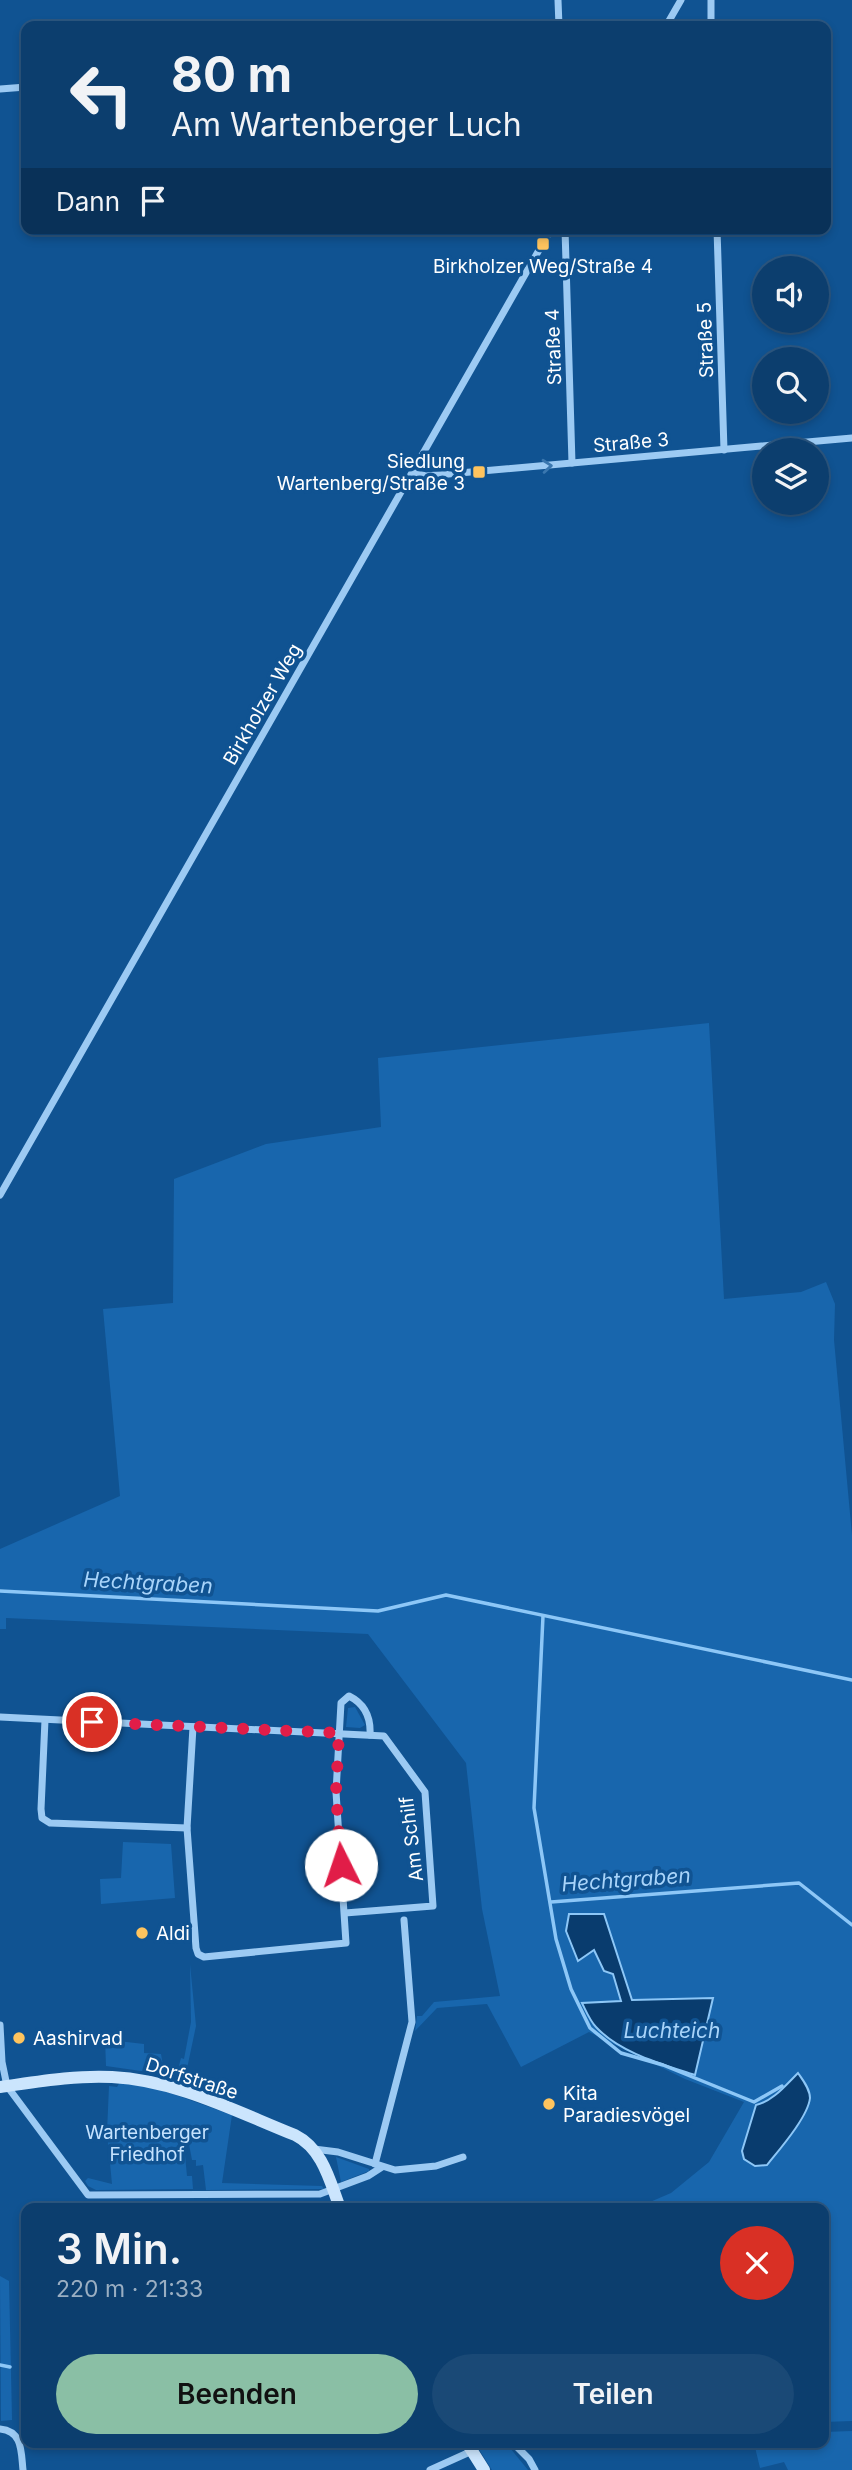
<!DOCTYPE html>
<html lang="de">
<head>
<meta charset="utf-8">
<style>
  body { margin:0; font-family:Inter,sans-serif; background:#1a4976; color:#f1f3f6; height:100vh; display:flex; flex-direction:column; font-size:26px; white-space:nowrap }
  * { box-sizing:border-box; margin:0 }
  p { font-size:23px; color:#9aaec2 }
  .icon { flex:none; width:38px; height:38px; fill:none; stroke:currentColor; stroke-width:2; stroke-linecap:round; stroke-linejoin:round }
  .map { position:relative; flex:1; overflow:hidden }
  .panel { position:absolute; left:21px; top:2203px; width:808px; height:245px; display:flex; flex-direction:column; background:#0c3e6e; border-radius:14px; box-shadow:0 4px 10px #0003,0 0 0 2px #2c5781 }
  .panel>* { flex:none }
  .guide { position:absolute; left:21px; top:21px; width:810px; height:214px; border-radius:14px; box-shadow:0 4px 10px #0003,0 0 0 2px #2c5781; background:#0c3e6e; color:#f1f3f6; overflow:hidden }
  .fabs { position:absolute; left:752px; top:256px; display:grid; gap:14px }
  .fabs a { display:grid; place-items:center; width:77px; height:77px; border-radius:50%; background:#0c3e6e; box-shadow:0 4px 10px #0003,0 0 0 2px #2c5781; font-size:35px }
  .pin { position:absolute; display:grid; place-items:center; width:60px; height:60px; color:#fff; margin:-30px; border:4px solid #fff; border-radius:50%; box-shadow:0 2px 7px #0007 }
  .me { position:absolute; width:77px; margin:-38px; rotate:356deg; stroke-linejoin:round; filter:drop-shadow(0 0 5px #0008) }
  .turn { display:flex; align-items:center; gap:24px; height:147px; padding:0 35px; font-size:32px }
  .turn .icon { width:91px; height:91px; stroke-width:2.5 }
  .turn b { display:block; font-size:49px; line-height:60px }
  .then { display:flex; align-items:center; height:66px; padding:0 35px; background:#0003; gap:14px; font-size:26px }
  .round { display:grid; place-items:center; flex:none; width:74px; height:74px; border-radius:37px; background:#1a4976 }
  .summary { display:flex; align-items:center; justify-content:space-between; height:119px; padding:0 35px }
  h1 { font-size:42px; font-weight:600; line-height:52px }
  .button { display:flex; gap:14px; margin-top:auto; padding:14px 35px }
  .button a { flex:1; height:80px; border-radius:42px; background:#8abfa5; color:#111; font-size:28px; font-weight:600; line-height:80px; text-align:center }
  .button a+a { background:#1a4976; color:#f1f3f6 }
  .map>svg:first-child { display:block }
</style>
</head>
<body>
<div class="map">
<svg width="852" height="2470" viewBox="0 0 852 2470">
  <rect width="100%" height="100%" fill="#105392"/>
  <g fill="#1866ad" fill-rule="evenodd">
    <path d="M709,1023L724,1299L801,1292L826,1282L835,1304L834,1340L852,1535V2421L824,2422V2208C810,2208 751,2205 743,2208H636L671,2193L709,2162L744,2102L685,2079L589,2032L521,2067L487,2004L437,2008L415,2031L417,2016H422L434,2002L500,1996L482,1909L466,1763L368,1634L6,1618V1629H0V1549L120,1496L103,1309L173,1303L174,1179L266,1144L381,1127L378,1058ZM604,1914L632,2001L695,2075C662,2064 620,2053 596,2027C590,2021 586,2011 582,2003L621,2001L613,1974L604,1971L594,1950L578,1960ZM797,2074L810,2096C802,2123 784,2144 767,2165L756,2105C773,2101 785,2086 797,2074Z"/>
    <polygon points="355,1707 365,1725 360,1728 346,1727 348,1708"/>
    <polygon points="123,1842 171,1844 175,1898 101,1904 100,1879 121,1878"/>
    <polygon points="190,1964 196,2026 185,2078 176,2077 181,2058 184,2059 191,2022"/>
    <polygon points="117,2038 118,2041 144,2044 144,2053 161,2054 164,2072 162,2074 106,2066 105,2039"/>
    <polygon points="120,2082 159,2089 232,2115 222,2183 322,2186 324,2189 206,2190 203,2165 196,2166 196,2160 192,2160 189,2144 184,2145 187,2176 192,2176 193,2189 96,2190 88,2186 85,2181 88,2178 112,2184 107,2132 109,2086 117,2087"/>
    <polygon points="336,2157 369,2169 369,2171 341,2182"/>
    <polygon points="0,2276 9,2281 12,2420 1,2421"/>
    <polygon points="852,2431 852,2470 788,2470 784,2462 760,2468 754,2443 824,2443 824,2432"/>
    <polygon points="475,2443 506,2443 528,2470 492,2470"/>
  </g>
  <g fill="#093c6e" stroke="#8dc7f7" stroke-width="2">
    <path d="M569,1914H604L632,2000L713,1998L695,2075C662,2064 620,2053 596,2027C590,2021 586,2011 582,2003L621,2001L613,1974L604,1971L594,1950L578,1961L566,1931Z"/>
    <path d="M798,2073C803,2080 810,2089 810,2098C808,2117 779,2150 767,2165L755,2166L744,2159L742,2151L756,2105C773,2101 785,2086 798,2073Z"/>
  </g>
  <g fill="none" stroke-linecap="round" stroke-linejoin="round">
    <g stroke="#8dc7f7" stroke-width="3.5">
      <polyline points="0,1591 378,1611 446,1595 852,1680"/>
      <polyline points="543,1616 534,1808 556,1939 571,1989 590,2028 621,2053 663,2065 754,2102 782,2086"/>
      <polyline points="551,1902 799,1883 852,1925"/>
      <polyline points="0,2365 10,2367"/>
    </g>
    <g stroke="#9ccaf3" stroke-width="7">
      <polyline points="558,0 559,26"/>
      <polyline points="711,0 711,26"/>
      <polyline points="666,26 681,0"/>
      <polyline points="0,89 26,87"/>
      <polyline points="565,229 572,463"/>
      <polyline points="717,229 724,450"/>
      <polyline points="413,472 426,476 852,438"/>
      <polyline points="0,1195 551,229"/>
      <polyline points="0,1717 384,1736 425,1792 433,1906 345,1913"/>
      <polyline points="45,1720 41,1809 42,1818 50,1823 187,1828"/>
      <path d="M193,1727L187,1828L196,1948L198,1954L204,1957L346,1943L336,1792L341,1703L349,1696C365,1704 371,1718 370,1735"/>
      <polyline points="0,2025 2,2062 7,2086 88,2195 320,2194 368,2176 382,2167"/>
      <polyline points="314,2149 338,2152 395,2170 436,2166 463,2157"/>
      <polyline points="375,2164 412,2022 404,1920"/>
      <path d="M0,2429C23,2431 21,2452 23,2470"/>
      <polyline points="513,2443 529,2459 535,2470"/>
      <polyline points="430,2470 472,2451"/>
    </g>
    <g stroke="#cbe5fd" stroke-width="12">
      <path d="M0,2087C36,2082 75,2075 112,2077C176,2080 237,2112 295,2135C323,2149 330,2182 340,2208"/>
      <polyline points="467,2443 484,2470"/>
    </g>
  </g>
  <defs><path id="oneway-chevron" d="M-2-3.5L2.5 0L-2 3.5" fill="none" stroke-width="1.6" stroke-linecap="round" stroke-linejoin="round" transform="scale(1.75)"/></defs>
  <use stroke="#3a77af" href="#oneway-chevron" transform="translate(547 466) rotate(-5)"/>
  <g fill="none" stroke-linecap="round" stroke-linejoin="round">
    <polyline stroke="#e11d48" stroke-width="12" stroke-dasharray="0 21.6" points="92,1722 339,1733 336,1792 341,1865"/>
  </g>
  <g fill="#ffc45e" stroke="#105392" stroke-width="2.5">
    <rect x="536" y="237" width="14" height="14" rx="3.5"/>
    <rect x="472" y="465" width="14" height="14" rx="3.5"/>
    <circle cx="142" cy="1933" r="7"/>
    <circle cx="19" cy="2038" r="7"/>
    <circle cx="549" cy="2104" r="7"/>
  </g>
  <g text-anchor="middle" stroke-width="7" stroke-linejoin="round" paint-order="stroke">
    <g font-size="19" fill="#fff" stroke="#105392" text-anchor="start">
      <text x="543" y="273" text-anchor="middle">Birkholzer Weg/Straße 4</text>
      <text x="465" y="468" text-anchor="end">Siedlung<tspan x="465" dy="22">Wartenberg/Straße 3</tspan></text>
      <text x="156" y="1940">Aldi</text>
      <text x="33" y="2045">Aashirvad</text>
      <text x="563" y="2100">Kita<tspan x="563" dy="22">Paradiesvögel</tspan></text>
    </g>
    <g font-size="19" fill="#fff" stroke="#105392">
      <text transform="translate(705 340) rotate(-92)" y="7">Straße 5</text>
      <text transform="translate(553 347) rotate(-92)" y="7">Straße 4</text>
      <text transform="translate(631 442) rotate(-5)" y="7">Straße 3</text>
      <text transform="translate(262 704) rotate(-60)" y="7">Birkholzer Weg</text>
      <text transform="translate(411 1839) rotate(-97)" y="7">Am Schilf</text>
      <text transform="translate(192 2078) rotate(18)" y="7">Dorfstraße</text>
    </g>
    <g font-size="19" fill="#c4e2fe" stroke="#105392">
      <text x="147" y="2139">Wartenberger<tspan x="147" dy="22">Friedhof</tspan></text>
    </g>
    <g font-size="21" font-style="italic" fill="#a8d4fa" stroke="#105392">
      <text transform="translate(148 1583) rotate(3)" y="7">Hechtgraben</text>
      <text transform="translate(626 1880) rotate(-4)" y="7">Hechtgraben</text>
      <text x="672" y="2038">Luchteich</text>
    </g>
  </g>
</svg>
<div class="fabs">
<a><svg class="icon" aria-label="sound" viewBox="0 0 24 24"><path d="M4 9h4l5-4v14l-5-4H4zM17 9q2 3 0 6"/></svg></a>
<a><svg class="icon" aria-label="search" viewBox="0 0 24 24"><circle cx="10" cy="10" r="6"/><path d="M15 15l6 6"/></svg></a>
<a><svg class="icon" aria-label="layers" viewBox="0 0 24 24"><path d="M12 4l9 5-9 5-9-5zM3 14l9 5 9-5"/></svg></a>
</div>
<div class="pin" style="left:92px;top:1722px;background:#d93025"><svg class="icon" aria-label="arrive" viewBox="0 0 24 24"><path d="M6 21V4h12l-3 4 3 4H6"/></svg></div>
<svg class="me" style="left:341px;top:1865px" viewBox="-20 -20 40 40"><circle r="19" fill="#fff"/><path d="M0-13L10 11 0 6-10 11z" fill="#e11d48"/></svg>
<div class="guide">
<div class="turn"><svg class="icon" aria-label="left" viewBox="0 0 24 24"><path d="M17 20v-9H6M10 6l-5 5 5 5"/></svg><div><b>80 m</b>Am Wartenberger Luch</div></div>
<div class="then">Dann<svg class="icon" aria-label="arrive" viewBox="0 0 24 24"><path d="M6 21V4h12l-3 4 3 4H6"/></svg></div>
</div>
<section class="panel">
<div class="summary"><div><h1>3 Min.</h1><p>220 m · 21:33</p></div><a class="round" style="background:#d93025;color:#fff"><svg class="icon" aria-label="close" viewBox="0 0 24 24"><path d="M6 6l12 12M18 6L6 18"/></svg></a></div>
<div class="button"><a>Beenden</a><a>Teilen</a></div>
</section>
</div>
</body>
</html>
